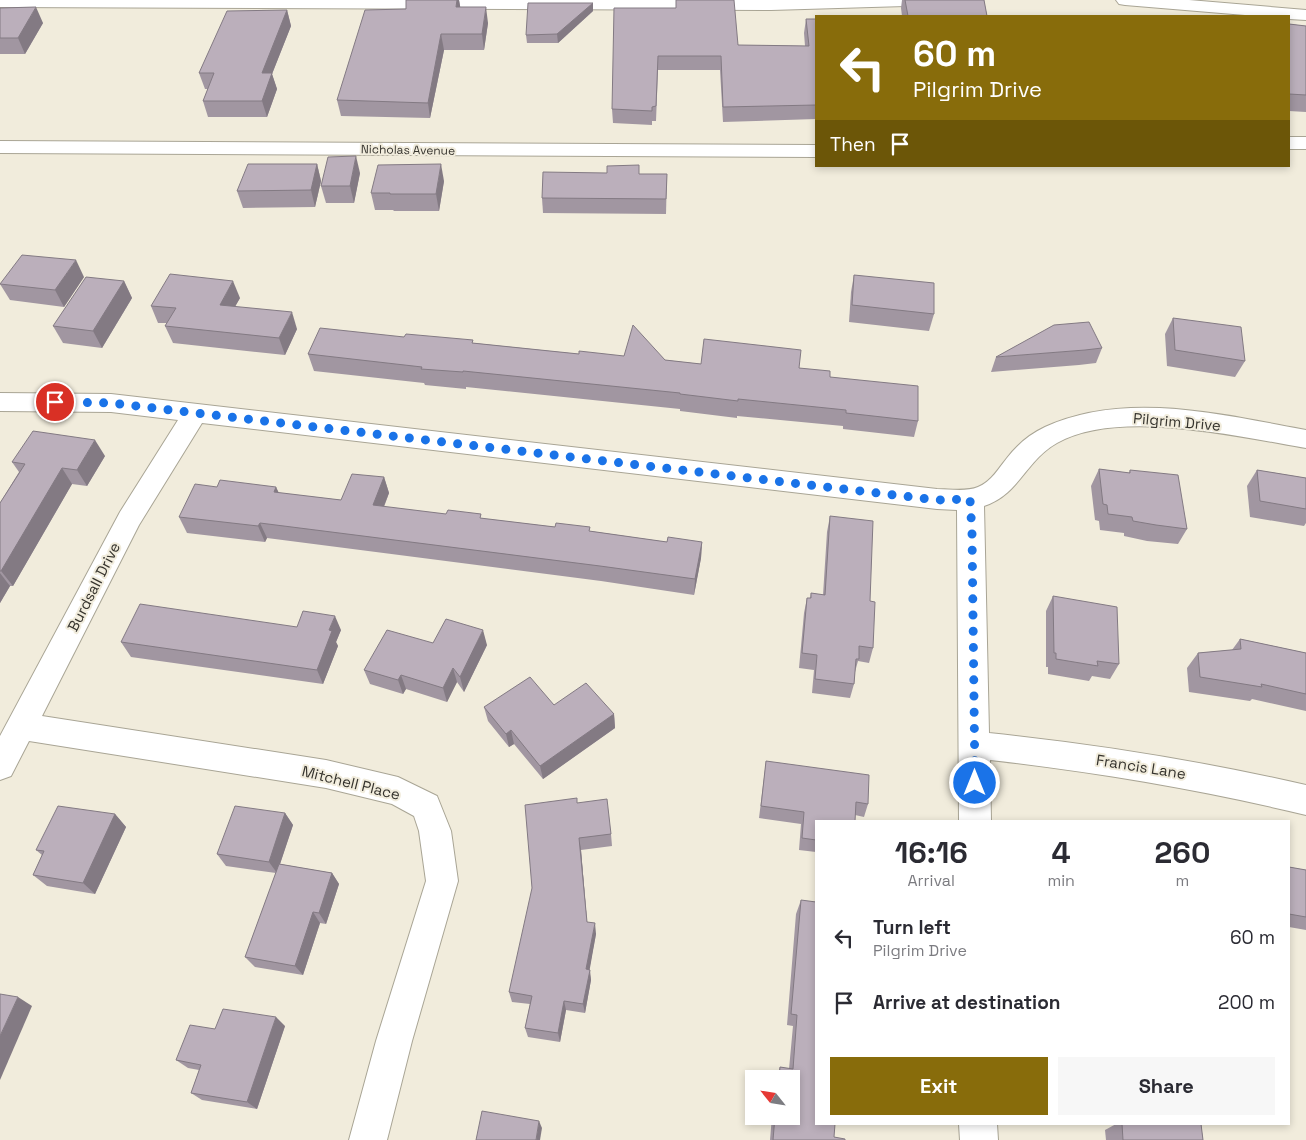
<!DOCTYPE html>
<html lang="en">
<head>
<meta charset="utf-8">
<style>
  body { margin:0; font-family:"Space Grotesk",sans-serif; background:#f7f7f7; color:#2b2b33; height:100vh; display:flex; flex-direction:column; font-size:19px; white-space:nowrap }
  * { box-sizing:border-box; margin:0 }
  p { font-size:16px; color:#7c7c81 }
  .icon { flex:none; width:28px; height:28px; fill:none; stroke:currentColor; stroke-width:2; stroke-linecap:round; stroke-linejoin:round }
  .map { position:relative; flex:1; overflow:hidden }
  .drawer { position:absolute; left:815px; top:820px; width:475px; height:305px; display:flex; flex-direction:column; background:#fff; border-radius:0px; box-shadow:0 2px 8px #0003 }
  .drawer>* { flex:none }
  .top-card { position:absolute; left:815px; top:15px; width:475px; height:152px; border-radius:0px; box-shadow:0 2px 8px #0003; background:#886c0b; color:#fff; overflow:hidden }
  .needle { width:32px; rotate:300deg }
  .buttons { position:absolute; left:745px; top:1070px; display:grid; gap:10px }
  .buttons a { display:grid; place-items:center; width:55px; height:55px; border-radius:0px; background:#fff; box-shadow:0 2px 8px #0003; font-size:25px }
  .pin { position:absolute; display:grid; place-items:center; width:42px; height:42px; color:#fff; margin:-21px; border:2px solid #fff; border-radius:50%; box-shadow:0 1px 5px #0007 }
  .me { position:absolute; width:55px; margin:-28px; rotate:0deg; stroke-linejoin:round; filter:drop-shadow(0 0 4px #0008) }
  .turn { display:flex; align-items:center; gap:18px; height:105px; padding:0 15px; font-size:22px }
  .turn .icon { width:65px; height:65px; stroke-width:2.5 }
  .turn b { display:block; font-size:35px; line-height:42px }
  .then { display:flex; align-items:center; height:48px; padding:0 15px; background:#0003; gap:10px; font-size:19px }
  .eta { display:flex; justify-content:space-evenly; align-items:center; height:85px; text-align:center }
  .eta b { font-size:30px; font-weight:800; line-height:35px }
  .action { display:flex; gap:10px; margin-top:auto; padding:10px 15px }
  .action a { flex:1; height:58px; border-radius:0px; background:#886c0b; color:#fff; font-size:20px; font-weight:800; line-height:58px; text-align:center }
  .action a+a { background:#f7f7f7; color:#2b2b33 }
  ul { padding:0; list-style:none }
  li { display:flex; align-items:center; gap:15px; height:65px; padding:0 15px }
  li div { flex:1 }
  li b { display:block; font-size:19px }
  li em { font-style:normal }
  .map>svg:first-child { display:block }
</style>
</head>
<body>
<div class="map">
<svg width="1306" height="1140" viewBox="0 0 1306 1140">
  <rect width="100%" height="100%" fill="#f1ecdc"/>
  <g fill="none" stroke-linecap="round" stroke-linejoin="round">
    <defs>
      <g id="street">
        <polygon points="0,0 948,0 945,4 939,5 771,10 0,7"/>
        <polygon points="1116,0 1189,0 1306,10 1306,20 1289,19 1289,16 1257,16 1125,5 1119,4"/>
        <rect x="1289" y="137" width="17" height="12"/>
        <polygon points="0,141 816,145 816,157 0,153"/>
        <path d="M0,393L111,394L937,489C950,489 966,492 978,487C991,482 999,468 1007,458C1017,445 1030,434 1045,427C1126,390 1223,415 1306,430V448C1240,437 1118,408 1057,443C1025,461 1019,495 984,506L989,733C1096,744 1201,761 1306,785V815C1202,790 1096,772 990,760L991,821H959L957,510L937,509L202,423L139,525L42,716L326,760L398,777L437,796L451,831L458,881L412,1041L387,1140H349L376,1041L426,881L419,831L414,816L392,804L326,788L29,741L11,776L0,780V736L120,512L178,420L111,412L0,411Z"/>
        <polygon points="959,1124 997,1124 998,1140 960,1140"/>
      </g>
    </defs>
    <use href="#street" stroke="#a9a595" stroke-width="2"/>
    <use href="#street" fill="#fff" fill-rule="evenodd"/>
  </g>
  <g fill="#a196a1">
    <polygon points="406,0 459,0 460,7 488,23 484,50 444,50 430,118 341,116 337,100 406,9"/>
    <polygon points="902,0 984,0 987,16 902,16 901,8"/>
    <polygon points="593,3 593,11 558,43 527,43 526,35"/>
    <polygon points="0,8 43,23 25,54 0,54"/>
    <polygon points="676,8 738,45 805,46 804,33 806,19 816,19 816,119 723,122 720,70 658,70 656,121 652,121 652,125 613,123 612,109"/>
    <polygon points="287,10 291,26 272,74 277,89 267,117 208,117 203,101 208,89 205,89 199,73"/>
    <polygon points="1289,24 1306,26 1306,112 1289,111"/>
    <polygon points="317,164 321,181 315,207 243,208 237,191"/>
    <polygon points="360,173 354,203 326,203 321,186"/>
    <polygon points="639,174 667,174 666,214 543,213 542,198"/>
    <polygon points="444,181 439,211 394,211 393,210 375,210 371,193"/>
    <polygon points="854,275 934,314 929,331 849,322 851,292"/>
    <polygon points="84,277 64,307 10,300 0,284"/>
    <polygon points="124,281 132,298 102,348 63,343 53,326"/>
    <polygon points="240,298 235,306 297,329 285,355 173,343 165,326 167,323 158,323 151,306"/>
    <polygon points="1173,318 1245,361 1235,377 1167,366 1165,334"/>
    <polygon points="404,337 474,343 579,354 665,360 701,364 799,368 830,377 918,421 914,437 843,429 843,426 737,416 737,418 680,411 680,409 466,387 466,389 425,385 424,383 314,371 308,354"/>
    <polygon points="1102,348 1096,363 1079,365 991,372 996,357"/>
    <polygon points="105,456 87,486 72,484 13,586 10,586 0,603 0,503 19,472 12,462"/>
    <polygon points="1099,469 1129,473 1130,470 1187,529 1178,544 1147,541 1124,536 1124,533 1100,530 1099,521 1095,520 1091,486"/>
    <polygon points="1257,470 1306,478 1306,523 1304,526 1250,517 1247,486"/>
    <polygon points="384,477 389,493 384,507 590,531 667,542 702,542 701,558 694,595 601,581 267,538 265,542 187,533 179,517 217,487 276,487 279,493 341,500"/>
    <polygon points="830,516 870,601 873,648 869,663 858,661 855,672 854,684 850,698 812,693 814,670 799,668 804,613 807,598 810,598 811,593 823,595 827,532"/>
    <polygon points="1053,596 1119,664 1110,679 1092,676 1089,681 1048,674 1048,667 1046,667 1046,611"/>
    <polygon points="297,627 341,630 336,642 338,646 323,684 131,657 121,642"/>
    <polygon points="1240,639 1306,653 1306,711 1252,699 1250,701 1189,692 1187,668 1198,653 1232,650"/>
    <polygon points="433,643 487,645 464,692 457,682 447,702 406,689 403,694 370,684 364,670"/>
    <polygon points="554,705 614,714 615,728 543,779 514,744 509,747 488,721 484,707"/>
    <polygon points="766,761 868,804 864,817 855,815 816,821 816,852 799,850 801,824 759,818"/>
    <polygon points="577,803 611,834 612,846 581,850 587,922 596,934 589,970 591,980 585,1013 566,1010 560,1042 528,1037 525,1028 530,1004 512,1002 509,992"/>
    <polygon points="285,813 293,825 280,864 332,873 339,884 326,924 320,923 303,975 255,967 245,957 276,873 226,866 217,854"/>
    <polygon points="115,814 126,827 95,894 47,886 33,875 42,855 36,850"/>
    <polygon points="1289,867 1306,870 1306,930 1289,927"/>
    <polygon points="801,900 834,1137 845,1140 770,1140 772,1116 791,1116 791,1079 776,1079 780,1067 789,1069 793,1026 787,1025 796,914"/>
    <polygon points="285,1026 257,1109 202,1100 191,1093 199,1070 188,1068 176,1060 215,1029"/>
    <polygon points="1116,1124 1201,1124 1203,1140 1106,1140 1105,1130"/>
  </g>
  <g fill="#837a83">
    <polygon points="457,0 459,0 461,11 456,7"/>
    <polygon points="593,3 593,11 558,43 557,34"/>
    <polygon points="36,7 43,23 25,54 18,38"/>
    <polygon points="486,7 488,23 484,50 482,34"/>
    <polygon points="287,10 291,26 272,74 277,89 267,117 262,101 262,73"/>
    <polygon points="441,34 444,50 430,118 428,103"/>
    <polygon points="356,156 360,173 354,203 350,186"/>
    <polygon points="317,164 321,181 315,207 311,190"/>
    <polygon points="441,164 444,181 439,211 436,194"/>
    <polygon points="76,260 84,277 64,307 55,290"/>
    <polygon points="124,281 132,298 102,348 93,331"/>
    <polygon points="233,281 240,298 227,321 220,305"/>
    <polygon points="292,312 297,329 285,355 279,338"/>
    <polygon points="95,440 105,456 87,486 77,470"/>
    <polygon points="62,468 72,484 13,586 1,571"/>
    <polygon points="384,477 389,493 378,521 373,505"/>
    <polygon points="276,487 283,503 274,492"/>
    <polygon points="260,523 267,538 265,542 258,526"/>
    <polygon points="702,542 701,558 694,595 695,579"/>
    <polygon points="0,573 10,586 0,603"/>
    <polygon points="335,616 341,630 336,642 338,646 323,684 317,670 329,630"/>
    <polygon points="483,630 487,645 464,692 460,677"/>
    <polygon points="453,668 457,682 447,702 443,688"/>
    <polygon points="401,675 406,689 403,694 398,680"/>
    <polygon points="614,714 615,728 543,779 540,766"/>
    <polygon points="511,730 514,744 509,747 506,734"/>
    <polygon points="285,813 293,825 277,873 269,862"/>
    <polygon points="115,814 126,827 95,894 83,883"/>
    <polygon points="579,838 581,850 588,933 587,922"/>
    <polygon points="332,873 339,884 326,924 319,913"/>
    <polygon points="313,912 320,923 303,975 295,966"/>
    <polygon points="595,923 596,934 588,979 586,969"/>
    <polygon points="590,970 591,980 585,1013 583,1004"/>
    <polygon points="18,997 32,1006 0,1080 0,1036"/>
    <polygon points="564,1001 566,1010 560,1042 558,1033"/>
    <polygon points="276,1017 285,1026 257,1109 247,1102"/>
    <polygon points="539,1121 542,1128 540,1140 536,1140"/>
  </g>
  <g fill="#bbafbb" stroke="#837a83">
    <polygon points="406,0 457,0 456,7 486,7 482,34 441,34 428,103 337,100 365,10 406,9"/>
    <polygon points="676,0 734,0 738,45 809,46 806,19 816,19 816,105 723,107 721,56 658,56 656,106 652,107 652,111 612,109 614,8 676,8"/>
    <polygon points="905,0 984,0 987,16 908,16"/>
    <polygon points="528,3 593,3 557,34 526,35"/>
    <polygon points="36,7 18,38 0,38 0,8"/>
    <polygon points="287,10 262,73 272,73 262,101 203,101 214,73 199,73 227,11"/>
    <polygon points="1289,24 1306,26 1306,95 1289,94"/>
    <polygon points="356,156 350,186 321,186 328,157"/>
    <polygon points="248,164 317,164 311,190 237,191"/>
    <polygon points="441,164 436,194 390,194 390,193 371,193 378,165"/>
    <polygon points="639,165 639,174 667,174 666,199 542,198 543,172 607,173 607,166"/>
    <polygon points="22,255 76,260 55,290 0,284"/>
    <polygon points="170,274 233,281 220,305 292,312 279,338 165,326 176,308 151,306"/>
    <polygon points="854,275 934,283 934,314 852,305"/>
    <polygon points="86,277 124,281 93,331 53,326"/>
    <polygon points="1173,318 1241,327 1245,361 1175,350"/>
    <polygon points="1089,322 1102,348 1085,350 996,357 1054,325"/>
    <polygon points="633,325 665,360 701,364 704,339 801,350 799,368 830,371 830,377 918,386 918,421 846,413 846,410 738,399 738,401 680,394 680,393 463,371 463,372 421,369 422,367 308,354 320,328 404,337 406,334 473,340 472,343 579,354 579,351 624,356"/>
    <polygon points="33,431 95,440 77,470 62,468 1,571 0,571 0,503 25,464 12,462"/>
    <polygon points="1099,469 1130,473 1130,470 1178,475 1187,529 1156,525 1133,521 1132,517 1108,514 1107,505 1103,504"/>
    <polygon points="1257,470 1306,478 1306,509 1260,501"/>
    <polygon points="352,474 384,477 373,505 446,514 448,510 481,514 480,518 555,527 556,523 590,527 589,531 667,542 668,537 702,542 695,579 600,566 260,523 258,526 179,517 195,484 217,487 220,480 276,487 274,492 341,500"/>
    <polygon points="830,516 873,521 870,601 875,602 873,648 859,646 859,659 856,659 854,684 815,679 817,655 802,653 807,598 811,598 811,593 825,595"/>
    <polygon points="1053,596 1117,607 1119,664 1097,661 1098,666 1056,659 1056,653 1054,653"/>
    <polygon points="140,604 297,627 303,611 335,616 329,630 332,631 317,670 121,642"/>
    <polygon points="446,619 483,630 460,677 453,668 443,688 401,675 398,680 364,670 387,630 433,643"/>
    <polygon points="1240,639 1306,653 1306,694 1261,684 1262,687 1200,677 1198,653 1241,649"/>
    <polygon points="530,677 554,705 586,683 614,714 540,766 511,730 506,734 484,707"/>
    <polygon points="766,761 869,775 868,804 856,802 855,821 816,821 816,840 802,838 804,812 761,806"/>
    <polygon points="577,798 577,803 607,799 611,834 579,838 587,922 595,923 586,969 590,970 583,1004 564,1001 558,1033 525,1028 532,996 509,992 532,888 525,805"/>
    <polygon points="58,806 115,814 83,883 33,875 44,851 36,850"/>
    <polygon points="235,806 285,813 269,862 217,854"/>
    <polygon points="279,864 332,873 319,913 313,912 295,966 245,957"/>
    <polygon points="1289,867 1306,870 1306,917 1289,914"/>
    <polygon points="801,900 816,902 816,1124 835,1124 834,1137 845,1139 845,1140 773,1140 775,1116 791,1116 791,1079 779,1079 780,1067 793,1069 797,1015 791,1014"/>
    <polygon points="0,994 18,997 0,1036"/>
    <polygon points="223,1009 276,1017 247,1102 191,1093 201,1065 176,1060 190,1025 215,1029"/>
    <polygon points="482,1111 539,1121 536,1140 476,1140"/>
    <polygon points="1122,1124 1201,1124 1203,1140 1123,1140"/>
  </g>
  <g fill="none" stroke-linecap="round" stroke-linejoin="round">
    <polyline stroke="#1a73e8" stroke-width="9" stroke-dasharray="0 16.2" points="55,402 111,403 937,500 970,499 972,532 975,783"/>
  </g>
  <g text-anchor="middle" stroke-width="4" stroke-linejoin="round" paint-order="stroke">
    <g font-size="12" fill="#36342e" stroke="#f1ecdc">
      <text transform="translate(408 150) rotate(1)" y="4">Nicholas Avenue</text>
    </g>
    <g font-size="15" fill="#36342e" stroke="#f1ecdc">
      <text transform="translate(1177 422) rotate(5)" y="5">Pilgrim Drive</text>
      <text transform="translate(94 587) rotate(-63)" y="5">Burdsall Drive</text>
      <text transform="translate(1141 767) rotate(9)" y="5">Francis Lane</text>
      <text transform="translate(351 783) rotate(14)" y="5">Mitchell Place</text>
    </g>
  </g>
</svg>
<div class="buttons">
<a><svg class="needle" viewBox="-14 -14 28 28"><path d="M0-13l5 13h-10z" fill="#e53935"/><path d="M0 13l5-13h-10z" fill="#7c7c81"/></svg></a>
</div>
<div class="pin" style="left:55px;top:402px;background:#d93025"><svg class="icon" aria-label="arrive" viewBox="0 0 24 24"><path d="M6 21V4h12l-3 4 3 4H6"/></svg></div>
<svg class="me" style="left:975px;top:783px" viewBox="-20 -20 40 40"><circle r="17" fill="#1a73e8" stroke="#fff" stroke-width="3"/><path d="M0-11L8 9 0 5-8 9z" fill="#fff"/></svg>
<div class="top-card">
<div class="turn"><svg class="icon" aria-label="left" viewBox="0 0 24 24"><path d="M17 20v-9H6M10 6l-5 5 5 5"/></svg><div><b>60 m</b>Pilgrim Drive</div></div>
<div class="then">Then<svg class="icon" aria-label="arrive" viewBox="0 0 24 24"><path d="M6 21V4h12l-3 4 3 4H6"/></svg></div>
</div>
<section class="drawer">
<div class="eta">
<div><b>16:16</b><p>Arrival</p></div>
<div><b>4</b><p>min</p></div>
<div><b>260</b><p>m</p></div>
</div>
<ul>
<li><svg class="icon" aria-label="left" viewBox="0 0 24 24"><path d="M17 20v-9H6M10 6l-5 5 5 5"/></svg><div><b>Turn left</b><p>Pilgrim Drive</p></div><em>60 m</em></li>
<li><svg class="icon" aria-label="arrive" viewBox="0 0 24 24"><path d="M6 21V4h12l-3 4 3 4H6"/></svg><div><b>Arrive at destination</b></div><em>200 m</em></li>
</ul>
<div class="action"><a>Exit</a><a>Share</a></div>
</section>
</div>
</body>
</html>
